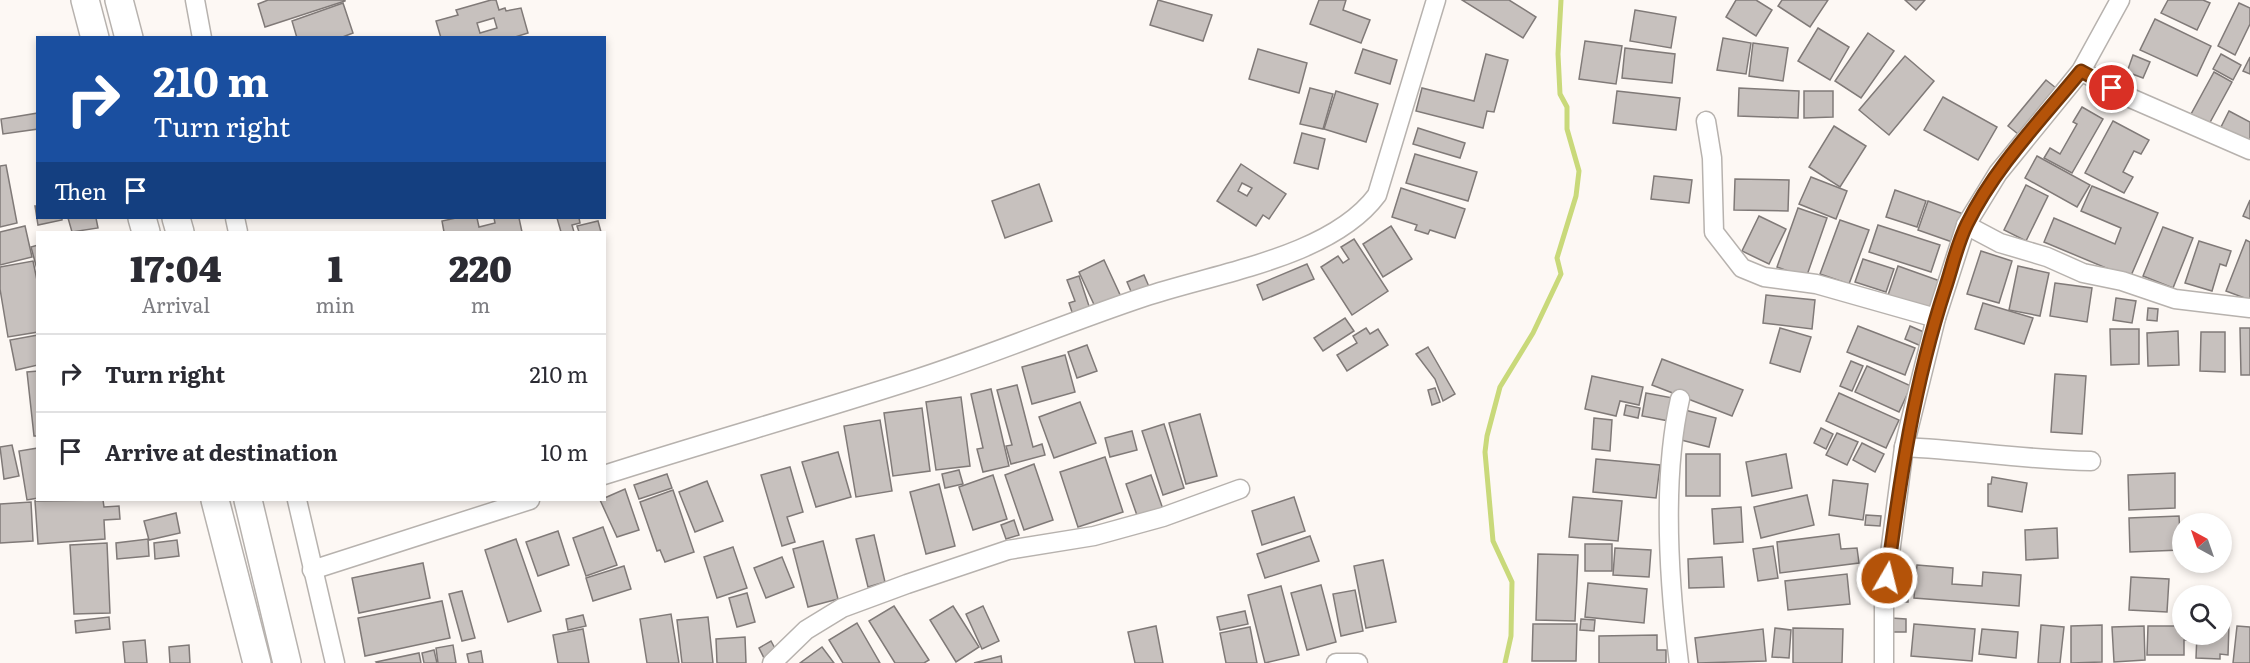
<!DOCTYPE html>
<html lang="en">
<head>
<meta charset="utf-8">
<style>
  body { margin:0; font-family:Literata,serif; background:#f7f7f7; color:#2b2b33; height:100vh; display:flex; flex-direction:column; font-size:22px; white-space:nowrap }
  * { box-sizing:border-box; margin:0 }
  p { font-size:20px; color:#7c7c81 }
  .icon { flex:none; width:33px; height:33px; fill:none; stroke:currentColor; stroke-width:2; stroke-linecap:round; stroke-linejoin:round }
  .map { position:relative; flex:1; overflow:hidden }
  .panel { position:absolute; left:36px; top:231px; width:570px; height:270px; display:flex; flex-direction:column; background:#fff; border-radius:0px; box-shadow:0 3px 9px #0003 }
  .panel>* { flex:none }
  .hud { position:absolute; left:36px; top:36px; width:570px; height:183px; border-radius:0px; box-shadow:0 3px 9px #0003; background:#1a4fa0; color:#fff; overflow:hidden }
  .needle { width:39px; rotate:320deg }
  .tools { position:absolute; left:2172px; top:513px; display:grid; gap:12px }
  .tools a { display:grid; place-items:center; width:60px; height:60px; border-radius:50%; background:#fff; box-shadow:0 3px 9px #0003; font-size:30px }
  .pin { position:absolute; display:grid; place-items:center; width:51px; height:51px; color:#fff; margin:-26px; border:3px solid #fff; border-radius:50%; box-shadow:0 2px 6px #0007 }
  .me { position:absolute; width:66px; margin:-33px; rotate:8deg; stroke-linejoin:round; filter:drop-shadow(0 0 4px #0008) }
  .turn { display:flex; align-items:center; gap:21px; height:126px; padding:0 18px; font-size:27px }
  .turn .icon { width:78px; height:78px; stroke-width:2.5 }
  .turn b { display:block; font-size:42px; line-height:51px }
  .then { display:flex; align-items:center; height:57px; padding:0 18px; background:#0003; gap:12px; font-size:22px }
  .eta { display:flex; justify-content:space-evenly; align-items:center; height:102px; text-align:center }
  .eta b { font-size:36px; font-weight:800; line-height:42px }
  ul { padding:0; list-style:none }
  li { display:flex; align-items:center; gap:18px; height:78px; padding:0 18px; border-top:2px solid #e1e1e2 }
  li div { flex:1 }
  li b { display:block; font-size:22px }
  li em { font-style:normal }
  .map>svg:first-child { display:block }
</style>
</head>
<body>
<div class="map">
<svg width="2250" height="663" viewBox="0 0 2250 663">
  <rect width="100%" height="100%" fill="#fdf8f4"/>
  <g fill="none" stroke-linecap="round" stroke-linejoin="round">
    <polyline stroke="#c9d97a" stroke-width="5" points="1505,663 1511,636 1512,582 1493,541 1485,452 1487,436 1500,387 1533,333 1561,274 1557,258 1576,196 1579,171 1567,129 1567,107 1560,94 1558,54 1561,0"/>
  </g>
  <g fill="#c7c1be" stroke="#807a78" stroke-width="1.5" fill-rule="evenodd">
    <polygon points="268,0 345,0 345,1 265,27 258,4"/>
    <path d="M491,0H496L499,10L505,8L506,11L521,8L528,33L512,38H441L436,21L458,15L456,10ZM494,18L497,28L480,33L477,23Z"/>
    <polygon points="1158,0 1212,15 1203,41 1150,25"/>
    <polygon points="1319,0 1346,0 1343,10 1370,20 1361,43 1310,24"/>
    <polygon points="1462,0 1509,0 1536,17 1523,38"/>
    <polygon points="1736,0 1756,0 1772,10 1756,36 1726,17"/>
    <polygon points="1782,0 1828,0 1810,27 1778,6"/>
    <polygon points="1905,0 1925,0 1916,10"/>
    <polygon points="2168,0 2203,0 2210,3 2197,30 2161,13"/>
    <polygon points="343,3 353,33 340,38 297,38 292,21"/>
    <polygon points="2239,3 2250,8 2250,24 2235,55 2218,46"/>
    <polygon points="1635,10 1676,17 1671,48 1630,41"/>
    <polygon points="2155,19 2211,46 2197,76 2140,50"/>
    <polygon points="1818,28 1849,47 1830,80 1798,61"/>
    <polygon points="1868,33 1894,51 1861,98 1835,81"/>
    <polygon points="1723,38 1751,43 1746,74 1717,70"/>
    <polygon points="1585,41 1622,46 1616,84 1579,79"/>
    <polygon points="1753,43 1788,48 1783,81 1749,76"/>
    <polygon points="1625,48 1675,54 1672,83 1622,78"/>
    <polygon points="1258,49 1307,63 1299,93 1249,79"/>
    <polygon points="1363,49 1397,60 1390,84 1355,73"/>
    <polygon points="1486,54 1508,60 1494,112 1487,111 1483,128 1416,111 1422,88 1474,101"/>
    <polygon points="2221,54 2241,65 2233,80 2213,69"/>
    <polygon points="2133,55 2150,62 2143,78 2127,72"/>
    <polygon points="1905,56 1934,81 1889,135 1859,110"/>
    <polygon points="2250,57 2250,74 2243,71"/>
    <polygon points="2214,72 2232,82 2208,126 2190,116"/>
    <polygon points="2046,80 2061,92 2023,138 2008,126"/>
    <polygon points="1310,88 1333,94 1323,129 1300,124"/>
    <polygon points="1739,88 1799,91 1798,118 1738,116"/>
    <polygon points="1336,91 1378,104 1366,142 1324,129"/>
    <polygon points="1617,91 1680,98 1676,130 1613,123"/>
    <polygon points="1804,91 1833,91 1833,117 1804,118"/>
    <polygon points="1943,97 1997,127 1978,160 1924,130"/>
    <polygon points="2082,107 2103,119 2072,173 2044,158 2050,148 2060,154 2077,124 2073,122"/>
    <polygon points="2229,111 2250,122 2250,142 2221,127"/>
    <polygon points="38,113 38,129 3,134 1,119"/>
    <polygon points="2113,121 2149,140 2141,154 2134,151 2123,172 2133,177 2124,193 2085,173"/>
    <polygon points="1834,126 1866,146 1840,187 1809,167"/>
    <polygon points="1418,128 1465,143 1460,158 1413,144"/>
    <polygon points="1302,133 1325,139 1318,169 1294,163"/>
    <polygon points="1415,154 1477,172 1468,201 1406,183"/>
    <polygon points="2037,156 2090,185 2077,207 2025,178"/>
    <path d="M1241,164L1286,194L1269,219L1263,215L1256,226L1217,201ZM1242,183L1252,188L1247,196L1238,191Z"/>
    <polygon points="6,165 17,223 0,227 0,166"/>
    <polygon points="1654,176 1692,180 1689,203 1651,199"/>
    <polygon points="1811,177 1847,191 1836,219 1799,204"/>
    <polygon points="1735,179 1789,180 1788,211 1734,210"/>
    <polygon points="1039,184 1052,221 1005,238 992,201"/>
    <polygon points="2026,185 2048,196 2026,241 2004,230"/>
    <polygon points="2092,186 2158,213 2130,278 2044,242 2054,218 2115,244 2121,228 2081,211"/>
    <polygon points="1401,188 1465,209 1455,238 1430,230 1428,234 1415,230 1417,225 1392,217"/>
    <polygon points="1895,190 1926,201 1917,227 1886,217"/>
    <polygon points="2250,200 2250,219 2243,216"/>
    <polygon points="1928,201 1966,215 1955,243 1918,230"/>
    <polygon points="35,206 38,206 38,218 62,218 62,220 38,225"/>
    <polygon points="1798,208 1827,218 1806,278 1777,267"/>
    <polygon points="1759,216 1786,229 1769,264 1742,251"/>
    <polygon points="68,218 96,218 98,228 72,232"/>
    <polygon points="456,218 477,218 479,227 495,223 494,218 519,218 522,232 444,232 442,221"/>
    <polygon points="557,218 579,218 580,223 572,225 574,232 561,232"/>
    <polygon points="1840,220 1869,230 1849,284 1820,274"/>
    <polygon points="598,221 601,232 579,232 577,226"/>
    <polygon points="1878,225 1940,245 1931,272 1869,252"/>
    <polygon points="25,226 32,257 0,265 0,232"/>
    <polygon points="1391,226 1412,259 1383,277 1363,244"/>
    <polygon points="2163,227 2193,238 2173,288 2143,276"/>
    <polygon points="1354,239 1388,291 1352,315 1321,267 1338,256 1343,263 1349,259 1341,247"/>
    <polygon points="2246,240 2250,242 2250,300 2226,291"/>
    <polygon points="2199,241 2231,251 2226,266 2220,264 2212,291 2185,283"/>
    <polygon points="38,245 38,273 31,247"/>
    <polygon points="1981,251 2012,261 1999,303 1967,294"/>
    <polygon points="1863,259 1894,269 1886,292 1855,282"/>
    <polygon points="1104,260 1122,299 1097,311 1079,272"/>
    <polygon points="33,261 38,285 38,332 8,337 0,289 0,267"/>
    <polygon points="1307,264 1314,279 1263,300 1257,285"/>
    <polygon points="1898,266 1940,281 1928,313 1887,298"/>
    <polygon points="2018,266 2049,273 2040,316 2009,310"/>
    <polygon points="1144,275 1150,289 1133,296 1127,282"/>
    <polygon points="1079,276 1091,312 1074,318 1069,303 1075,301 1067,280"/>
    <polygon points="2055,283 2092,288 2087,322 2050,316"/>
    <polygon points="1766,295 1815,300 1812,329 1763,323"/>
    <polygon points="2116,298 2136,301 2132,323 2113,320"/>
    <polygon points="1983,303 2033,318 2024,344 1975,329"/>
    <polygon points="2148,308 2158,309 2157,321 2147,320"/>
    <polygon points="1345,318 1354,331 1323,351 1314,338"/>
    <polygon points="1858,326 1915,348 1905,375 1847,352"/>
    <polygon points="1910,326 1926,333 1921,346 1905,339"/>
    <polygon points="1366,328 1370,334 1378,329 1388,345 1347,371 1337,355 1357,343 1353,336"/>
    <polygon points="1780,328 1811,337 1800,372 1770,363"/>
    <polygon points="2240,328 2250,328 2250,375 2241,375"/>
    <polygon points="2110,329 2139,329 2139,364 2111,365"/>
    <polygon points="2178,331 2179,365 2148,366 2147,333"/>
    <polygon points="2201,332 2225,332 2225,372 2200,371"/>
    <polygon points="38,335 38,365 16,370 10,340"/>
    <polygon points="1087,345 1097,371 1077,378 1068,352"/>
    <polygon points="1428,347 1455,394 1443,401 1435,379 1416,354"/>
    <polygon points="1065,355 1075,392 1032,404 1022,367"/>
    <polygon points="1662,359 1743,390 1732,416 1652,385"/>
    <polygon points="1851,361 1863,366 1852,391 1840,386"/>
    <polygon points="1867,366 1911,386 1899,412 1855,392"/>
    <polygon points="38,371 38,436 34,436 27,372"/>
    <polygon points="2055,374 2086,376 2082,434 2051,432"/>
    <polygon points="1592,376 1643,387 1639,405 1620,401 1616,416 1585,409"/>
    <polygon points="1017,385 1033,447 1042,444 1045,455 1011,464 1006,446 1012,445 997,390"/>
    <polygon points="1435,388 1440,402 1432,405 1428,390"/>
    <polygon points="991,389 1009,466 983,472 977,449 983,448 971,394"/>
    <polygon points="1646,393 1673,398 1669,421 1642,416"/>
    <polygon points="1839,393 1899,420 1886,448 1826,421"/>
    <polygon points="961,397 970,466 936,470 926,402"/>
    <polygon points="1080,402 1096,443 1054,458 1039,417"/>
    <polygon points="1626,405 1640,408 1638,418 1624,415"/>
    <polygon points="922,408 930,471 893,476 884,413"/>
    <polygon points="1685,410 1716,418 1709,447 1677,439"/>
    <polygon points="1200,414 1217,476 1186,484 1169,423"/>
    <polygon points="1594,418 1612,420 1610,451 1592,449"/>
    <polygon points="880,420 892,491 856,497 844,426"/>
    <polygon points="1164,424 1184,488 1163,495 1142,431"/>
    <polygon points="1821,428 1833,434 1826,449 1814,443"/>
    <polygon points="1132,431 1137,450 1110,457 1105,438"/>
    <polygon points="1837,433 1858,442 1847,465 1826,455"/>
    <polygon points="1862,443 1884,454 1875,472 1853,460"/>
    <polygon points="12,445 19,476 4,479 0,447"/>
    <polygon points="38,448 38,498 27,500 19,451"/>
    <polygon points="838,452 851,497 816,507 802,462"/>
    <rect x="1686" y="454" width="34" height="42"/>
    <polygon points="1786,454 1792,488 1752,496 1746,462"/>
    <polygon points="1105,457 1123,512 1078,527 1060,472"/>
    <polygon points="1596,459 1660,465 1656,498 1593,492"/>
    <polygon points="1034,464 1053,520 1024,530 1005,475"/>
    <polygon points="790,467 803,512 787,517 795,542 782,546 761,475"/>
    <polygon points="959,470 963,484 945,488 942,474"/>
    <polygon points="2175,473 2175,508 2129,510 2128,475"/>
    <polygon points="667,474 672,488 639,499 634,485"/>
    <polygon points="993,475 1007,519 973,530 959,487"/>
    <polygon points="1151,475 1164,512 1139,521 1126,484"/>
    <polygon points="1992,477 2027,483 2022,512 1988,506 1988,484 1991,484"/>
    <polygon points="1833,480 1868,484 1863,520 1829,515"/>
    <polygon points="707,481 723,521 695,532 679,492"/>
    <polygon points="939,484 955,546 926,554 910,492"/>
    <polygon points="625,489 639,530 617,537 600,500"/>
    <polygon points="673,490 694,552 665,562 660,550 657,551 640,502"/>
    <polygon points="1807,495 1814,525 1761,538 1754,507"/>
    <polygon points="1294,497 1305,531 1262,545 1252,511"/>
    <polygon points="1573,497 1622,501 1618,541 1569,537"/>
    <polygon points="103,500 104,507 119,506 120,519 104,520 105,539 38,544 35,501"/>
    <polygon points="31,502 33,541 0,543 0,504"/>
    <polygon points="1741,507 1743,542 1714,544 1712,509"/>
    <polygon points="176,513 180,533 149,540 144,521"/>
    <polygon points="1866,515 1881,516 1880,526 1865,525"/>
    <polygon points="2179,516 2181,550 2130,552 2129,518"/>
    <polygon points="1014,520 1019,535 1006,539 1001,525"/>
    <polygon points="603,527 617,565 586,576 573,538"/>
    <polygon points="2057,528 2058,558 2026,560 2025,530"/>
    <polygon points="558,531 569,565 538,576 526,542"/>
    <polygon points="1839,534 1841,549 1857,548 1859,563 1780,573 1777,542"/>
    <polygon points="874,535 885,582 868,587 856,539"/>
    <polygon points="1310,536 1319,561 1265,578 1257,554"/>
    <polygon points="148,539 149,556 117,559 116,543"/>
    <polygon points="516,539 541,611 508,622 485,550"/>
    <polygon points="177,540 179,556 155,559 154,543"/>
    <polygon points="823,541 838,599 808,607 793,549"/>
    <polygon points="107,543 110,613 74,614 70,545"/>
    <rect x="1585" y="544" width="27" height="27"/>
    <polygon points="1773,546 1778,578 1758,581 1753,549"/>
    <polygon points="733,547 747,588 717,598 704,557"/>
    <polygon points="1615,548 1651,550 1649,577 1613,575"/>
    <polygon points="1538,554 1578,555 1575,621 1536,620"/>
    <polygon points="782,557 794,587 766,598 754,568"/>
    <polygon points="1722,557 1724,587 1689,588 1688,559"/>
    <polygon points="1383,560 1396,622 1366,628 1354,566"/>
    <polygon points="423,563 430,598 359,613 352,578"/>
    <polygon points="1917,565 1953,568 1952,584 1982,586 1983,572 2021,575 2019,606 1914,598"/>
    <polygon points="624,566 631,589 593,601 586,578"/>
    <polygon points="1847,574 1850,604 1788,610 1785,581"/>
    <polygon points="2131,577 2169,579 2167,612 2129,610"/>
    <polygon points="1588,583 1647,589 1644,623 1585,617"/>
    <polygon points="1896,584 1909,585 1908,602 1895,602"/>
    <polygon points="1321,585 1336,642 1307,650 1291,593"/>
    <polygon points="1281,586 1299,655 1265,663 1248,595"/>
    <polygon points="1355,590 1363,631 1341,636 1333,594"/>
    <polygon points="462,591 475,638 462,641 449,594"/>
    <polygon points="747,593 755,622 737,627 729,598"/>
    <polygon points="442,601 450,638 365,656 358,618"/>
    <polygon points="894,606 929,660 924,663 895,663 869,621"/>
    <polygon points="953,606 979,647 956,662 930,620"/>
    <polygon points="983,606 999,641 982,649 966,614"/>
    <polygon points="1245,611 1248,624 1220,630 1217,617"/>
    <polygon points="671,614 679,663 647,663 640,619"/>
    <polygon points="583,615 586,626 568,630 566,619"/>
    <polygon points="109,617 110,629 76,633 75,621"/>
    <polygon points="708,617 713,663 682,663 677,620"/>
    <polygon points="1891,618 1906,619 1906,632 1891,632"/>
    <polygon points="1581,619 1595,620 1594,631 1580,630"/>
    <polygon points="857,623 880,663 843,663 829,640"/>
    <polygon points="1533,624 1577,624 1576,661 1532,661"/>
    <polygon points="1914,624 1975,629 1972,661 1911,656"/>
    <polygon points="2222,624 2229,624 2228,655 2220,654 2220,659 2196,658 2197,634 2222,634"/>
    <polygon points="2041,625 2064,627 2060,663 2038,663"/>
    <polygon points="2102,625 2102,662 2071,663 2071,626"/>
    <polygon points="1156,626 1163,663 1135,663 1128,632"/>
    <polygon points="2144,626 2145,660 2114,662 2112,627"/>
    <polygon points="2148,626 2182,626 2182,634 2193,634 2193,640 2184,640 2184,655 2147,655"/>
    <polygon points="2237,626 2250,627 2250,663 2233,663"/>
    <polygon points="1250,627 1257,663 1226,663 1220,633"/>
    <polygon points="1775,628 1791,630 1789,658 1772,657"/>
    <polygon points="1793,628 1843,629 1842,663 1793,663"/>
    <polygon points="583,629 589,663 558,663 553,635"/>
    <polygon points="1763,629 1766,661 1698,663 1695,638"/>
    <polygon points="1982,629 2018,632 2016,658 1979,654"/>
    <polygon points="1657,635 1657,650 1666,650 1666,663 1599,663 1599,636"/>
    <polygon points="745,637 746,663 717,663 716,639"/>
    <polygon points="145,640 147,663 125,663 123,642"/>
    <polygon points="771,641 778,654 765,660 759,648"/>
    <polygon points="189,645 190,663 170,663 169,647"/>
    <polygon points="453,645 456,663 438,663 436,648"/>
    <polygon points="822,647 834,663 800,663"/>
    <polygon points="434,650 437,663 424,663 422,653"/>
    <polygon points="481,651 483,663 469,663 467,654"/>
    <polygon points="419,653 421,663 377,663 376,662"/>
    <polygon points="1001,656 1002,663 974,663"/>
  </g>
  <g fill="none" stroke-linecap="round" stroke-linejoin="round">
    <defs>
      <g id="street">
        <polyline points="195,0 202,38"/>
        <polyline points="2081,71 2128,97 2250,150"/>
        <polyline points="1706,121 1712,158 1714,232 1742,268 1764,277 1816,284 1936,318"/>
        <polyline points="235,218 238,232"/>
        <polyline points="1966,225 2000,243 2047,257 2083,273 2122,281 2175,299 2250,308"/>
        <path d="M1904,447C1967,450 2028,460 2091,461"/>
        <path d="M604,475C707,442 811,413 913,380C991,355 1066,323 1144,297C1216,273 1331,257 1377,195L1436,0"/>
        <polyline points="297,500 335,663"/>
        <polyline points="312,570 530,500"/>
        <polyline points="772,663 806,630 842,608 907,584 1008,550 1094,536 1163,517 1240,489"/>
        <polyline points="1336,663 1358,663"/>
        <path d="M1679,663C1669,583 1662,478 1680,399"/>
        <polyline points="1884,663 1884,599 1904,447 1936,318 1966,225 1998,173 2081,71 2120,0"/>
      </g>
      <g id="primary">
        <polyline points="85,0 95,38"/>
        <polyline points="119,0 129,38"/>
        <polyline points="142,218 146,232"/>
        <polyline points="176,218 180,232"/>
        <polyline points="215,500 257,663"/>
        <polyline points="248,500 287,663"/>
      </g>
    </defs>
    <use href="#street" stroke="#b7b2ae" stroke-width="21"/>
    <use href="#primary" stroke="#b7b2ae" stroke-width="30"/>
    <use href="#street" stroke="#fff" stroke-width="18"/>
    <use href="#primary" stroke="#fff" stroke-width="27"/>
  </g>
  <g fill="none" stroke-linecap="round" stroke-linejoin="round">
    <defs>
      <path id="route" d="M1887,578C1900,479 1914,384 1945,289C1952,268 1957,244 1967,224C1995,167 2041,120 2081,71L2112,88"/>
    </defs>
    <use href="#route" stroke="#753606" stroke-width="15"/>
    <use href="#route" stroke="#b45309" stroke-width="10"/>
  </g>
</svg>
<div class="tools">
<a><svg class="needle" viewBox="-14 -14 28 28"><path d="M0-13l5 13h-10z" fill="#e53935"/><path d="M0 13l5-13h-10z" fill="#7c7c81"/></svg></a>
<a><svg class="icon" aria-label="search" viewBox="0 0 24 24"><circle cx="10" cy="10" r="6"/><path d="M15 15l6 6"/></svg></a>
</div>
<div class="pin" style="left:2112px;top:88px;background:#d93025"><svg class="icon" aria-label="arrive" viewBox="0 0 24 24"><path d="M6 21V4h12l-3 4 3 4H6"/></svg></div>
<svg class="me" style="left:1887px;top:578px" viewBox="-20 -20 40 40"><circle r="17" fill="#b45309" stroke="#fff" stroke-width="3"/><path d="M0-11L8 9 0 5-8 9z" fill="#fff"/></svg>
<div class="hud">
<div class="turn"><svg class="icon" aria-label="right" viewBox="0 0 24 24"><path d="M7 20v-9h11M14 6l5 5-5 5"/></svg><div><b>210 m</b>Turn right</div></div>
<div class="then">Then<svg class="icon" aria-label="arrive" viewBox="0 0 24 24"><path d="M6 21V4h12l-3 4 3 4H6"/></svg></div>
</div>
<section class="panel">
<div class="eta">
<div><b>17:04</b><p>Arrival</p></div>
<div><b>1</b><p>min</p></div>
<div><b>220</b><p>m</p></div>
</div>
<ul>
<li><svg class="icon" aria-label="right" viewBox="0 0 24 24"><path d="M7 20v-9h11M14 6l5 5-5 5"/></svg><div><b>Turn right</b></div><em>210 m</em></li>
<li><svg class="icon" aria-label="arrive" viewBox="0 0 24 24"><path d="M6 21V4h12l-3 4 3 4H6"/></svg><div><b>Arrive at destination</b></div><em>10 m</em></li>
</ul>
</section>
</div>
</body>
</html>
